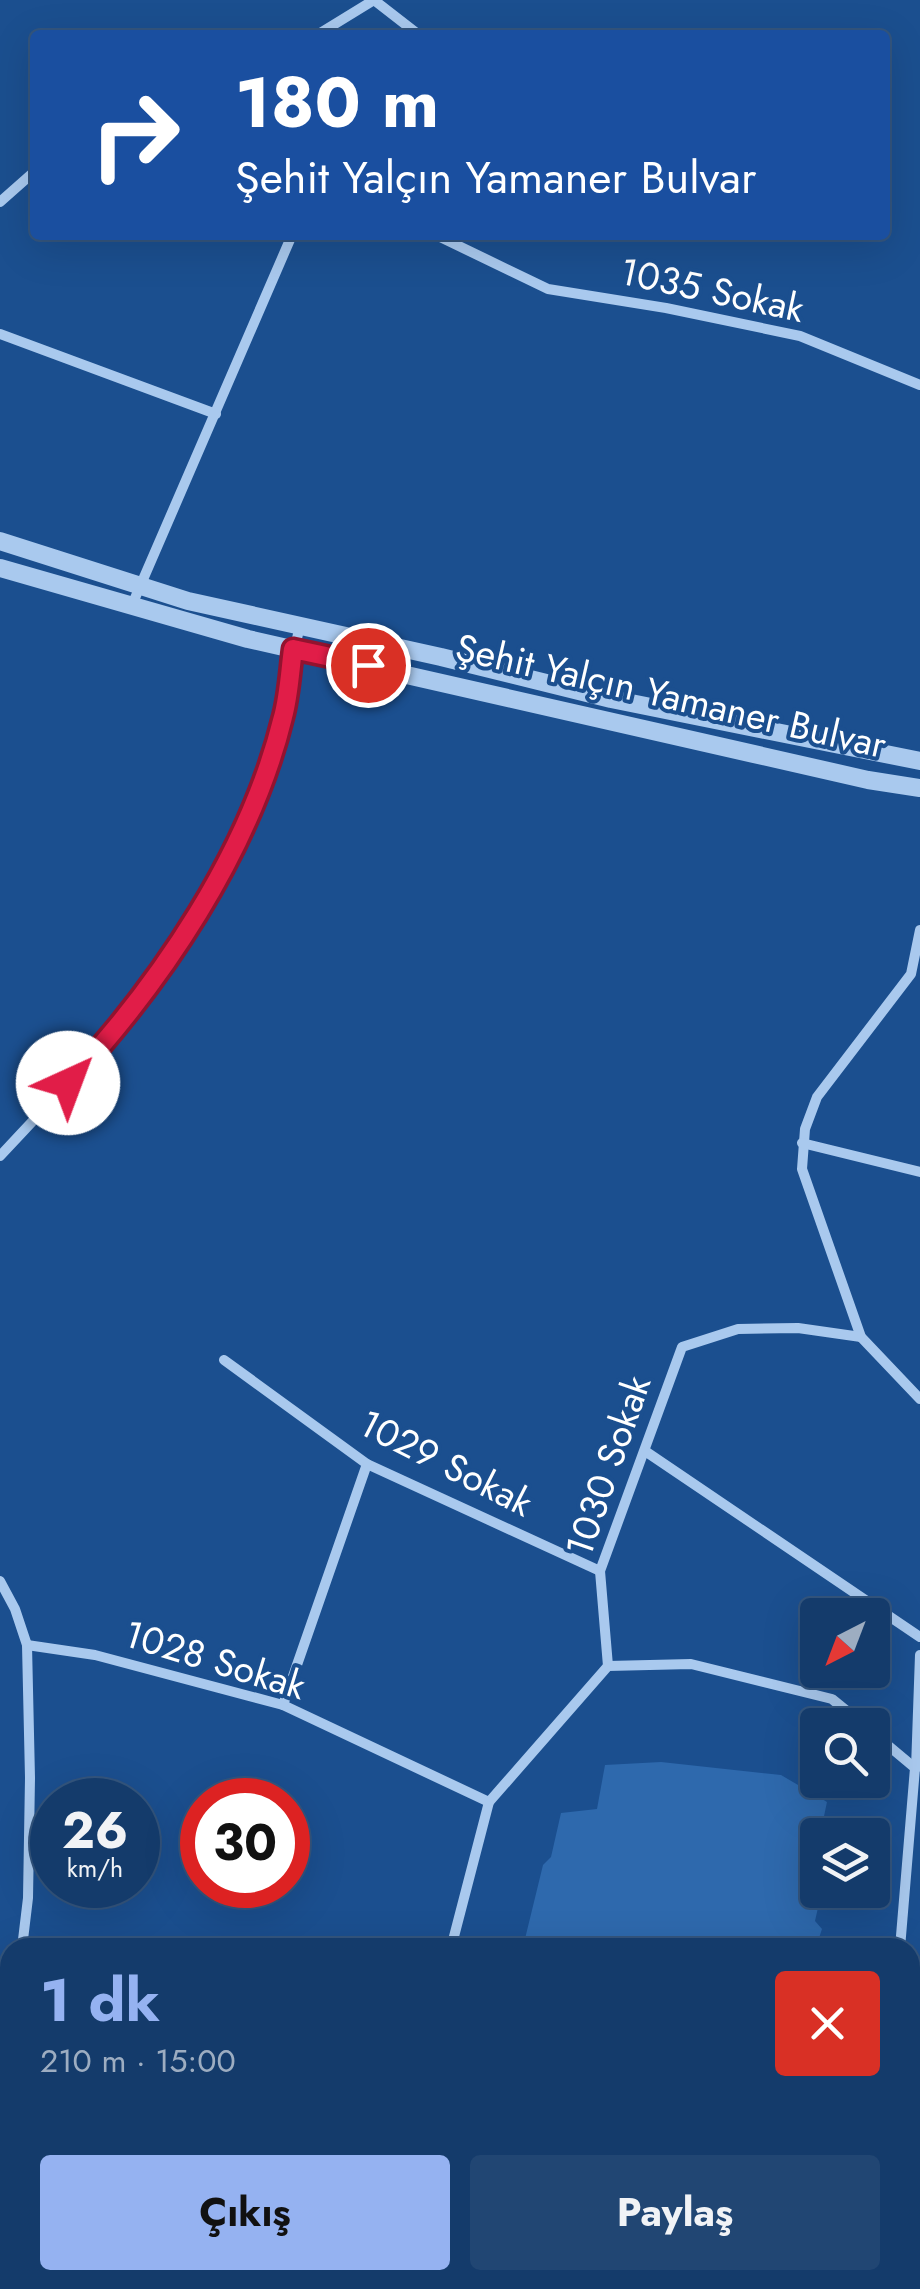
<!DOCTYPE html>
<html lang="tr">
<head>
<meta charset="utf-8">
<style>
  body { margin:0; font-family:Jost,sans-serif; background:#214673; color:#f1f3f6; height:100vh; display:flex; flex-direction:column; font-size:38px; white-space:nowrap }
  * { box-sizing:border-box; margin:0 }
  p { font-size:32px; color:#9dadc1 }
  .icon { flex:none; width:55px; height:55px; fill:none; stroke:currentColor; stroke-width:2; stroke-linecap:round; stroke-linejoin:round }
  .map { position:relative; flex:1; overflow:hidden }
  .panel { position:absolute; left:0px; top:1938px; width:920px; height:352px; display:flex; flex-direction:column; background:#143b6b; border-radius:30px 30px 0 0; box-shadow:0 10px 40px #0002,0 0 0 2px #33557e }
  .panel>* { flex:none }
  .hud { position:absolute; left:30px; top:30px; width:860px; height:210px; border-radius:10px; box-shadow:0 10px 40px #0002,0 0 0 2px #33557e; background:#1a4fa0; color:#fff; overflow:hidden }
  .needle { width:65px; rotate:222deg }
  .tools { position:absolute; left:800px; top:1598px; display:grid; gap:20px }
  .tools a { display:grid; place-items:center; width:90px; height:90px; border-radius:10px; background:#143b6b; box-shadow:0 10px 40px #0002,0 0 0 2px #33557e; font-size:50px }
  .speed { position:absolute; left:30px; top:1778px; display:flex; gap:20px; font-size:50px; font-weight:700; text-align:center }
  .speed>* { display:grid; place-content:center; width:130px; height:130px; border-radius:50%; background:#143b6b; box-shadow:0 10px 40px #0002,0 0 0 2px #33557e; line-height:1 }
  .speed small { font-size:25px; font-weight:400 }
  .speed .limit { border:15px solid #d22; background:#fff; color:#111 }
  .pin { position:absolute; display:grid; place-items:center; width:85px; height:85px; color:#fff; margin:-42px; border:5px solid #fff; border-radius:50%; box-shadow:0 2px 10px #0007 }
  .me { position:absolute; width:110px; margin:-55px; rotate:43deg; stroke-linejoin:round; filter:drop-shadow(0 0 8px #0008) }
  .turn { display:flex; align-items:center; gap:35px; height:210px; padding:0 40px; font-size:45px }
  .turn .icon { width:130px; height:130px; stroke-width:2.5 }
  .turn b { display:block; font-size:70px; line-height:85px }
  .round { display:grid; place-items:center; flex:none; width:105px; height:105px; border-radius:10px; background:#214673 }
  .summary { display:flex; align-items:center; justify-content:space-between; height:170px; padding:0 40px }
  h1 { font-size:60px; font-weight:700; line-height:75px; color:#95b2f1 }
  .cta { display:flex; gap:20px; margin-top:auto; padding:20px 40px }
  .cta a { flex:1; height:115px; border-radius:10px; background:#95b2f1; color:#111; font-size:40px; font-weight:700; line-height:115px; text-align:center }
  .cta a+a { background:#214673; color:#f1f3f6 }
  .map>svg:first-child { display:block }
</style>
</head>
<body>
<div class="map">
<svg width="920" height="2289" viewBox="0 0 920 2289">
  <rect width="100%" height="100%" fill="#1b4f8f"/>
  <g fill="#2e69ad">
    <polygon points="661,1762 781,1775 827,1802 820,1835 818,1835 818,1890 822,1890 815,1921 822,1929 816,1947 523,1947 543,1865 551,1857 561,1813 597,1809 605,1765"/>
    <polygon points="762,2280 839,2280 842,2289 771,2289"/>
  </g>
  <g fill="none" stroke-linecap="round" stroke-linejoin="round">
    <g stroke="#a9c9ee" stroke-width="10">
      <polyline points="374,0 419,35"/>
      <polyline points="317,35 374,0"/>
      <polyline points="0,202 35,171"/>
      <polyline points="436,235 548,289 666,308 800,336 920,385"/>
      <polyline points="0,334 216,414"/>
      <polyline points="132,605 292,235"/>
      <polyline points="920,930 911,974 817,1097 805,1129 802,1169 861,1337 920,1399"/>
      <polyline points="802,1143 920,1172"/>
      <path d="M0,1156C102,1048 186,957 246,818C260,785 275,751 283,717C291,687 291,656 300,627"/>
      <polyline points="224,1360 367,1464 600,1571"/>
      <polyline points="645,1451 920,1637"/>
      <polyline points="0,1581 15,1609 27,1645 30,1778 28,1898 22,1948"/>
      <polyline points="27,1645 95,1655 283,1705 489,1802"/>
      <polyline points="608,1666 600,1571 682,1347 738,1329 798,1328 861,1337"/>
      <polyline points="283,1705 367,1464"/>
      <polyline points="872,1732 915,1768 900,1948"/>
      <polyline points="916,1768 920,1655"/>
      <polyline points="451,1948 489,1802 608,1666 691,1664 832,1699 864,1725"/>
      <polyline points="0,1990 10,1998"/>
      <polyline points="0,2101 10,2025"/>
      <polyline points="869,2280 873,2289"/>
      <polyline points="327,2289 327,2280"/>
    </g>
    <g stroke="#a9c9ee" stroke-width="18">
      <polyline points="0,541 188,601 441,657 611,699 920,761"/>
      <polyline points="0,568 248,639 868,780 920,788"/>
    </g>
    <g stroke="#f8faff" stroke-width="28">
      <polyline points="1,2146 10,2167"/>
      <polyline points="0,2224 10,2225"/>
      <polyline points="436,2280 474,2289"/>
      <polyline points="522,2280 557,2289"/>
      <polyline points="0,2284 16,2280"/>
      <polyline points="35,2289 47,2280"/>
    </g>
  </g>
  <g fill="none" stroke-linecap="round" stroke-linejoin="round">
    <defs>
      <path id="route" d="M68,1083C161,983 250,852 283,717C289,695 290,671 293,649L368,665"/>
    </defs>
    <use href="#route" stroke="#92132f" stroke-width="25"/>
    <use href="#route" stroke="#e11d48" stroke-width="18"/>
  </g>
  <g text-anchor="middle" stroke-width="8" stroke-linejoin="round" paint-order="stroke">
    <g font-size="38" fill="#fff" stroke="#1b4f8f">
      <text transform="translate(712 290) rotate(12)" y="13">1035 Sokak</text>
      <text transform="translate(671 696) rotate(13)" y="13">Şehit Yalçın Yamaner Bulvar</text>
      <text transform="translate(446 1463) rotate(27)" y="13">1029 Sokak</text>
      <text transform="translate(608 1466) rotate(-71)" y="13">1030 Sokak</text>
      <text transform="translate(215 1660) rotate(17)" y="13">1028 Sokak</text>
    </g>
  </g>
</svg>
<div class="tools">
<a><svg class="needle" viewBox="-14 -14 28 28"><path d="M0-13l5 13h-10z" fill="#e53935"/><path d="M0 13l5-13h-10z" fill="#9dadc1"/></svg></a>
<a><svg class="icon" aria-label="search" viewBox="0 0 24 24"><circle cx="10" cy="10" r="6"/><path d="M15 15l6 6"/></svg></a>
<a><svg class="icon" aria-label="layers" viewBox="0 0 24 24"><path d="M12 4l9 5-9 5-9-5zM3 14l9 5 9-5"/></svg></a>
</div>
<div class="speed"><div>26<small>km/h</small></div><div class="limit">30</div></div>
<div class="pin" style="left:368px;top:665px;background:#d93025"><svg class="icon" aria-label="arrive" viewBox="0 0 24 24"><path d="M6 21V4h12l-3 4 3 4H6"/></svg></div>
<svg class="me" style="left:68px;top:1083px" viewBox="-20 -20 40 40"><circle r="19" fill="#fff"/><path d="M0-13L10 11 0 6-10 11z" fill="#e11d48"/></svg>
<div class="hud">
<div class="turn"><svg class="icon" aria-label="right" viewBox="0 0 24 24"><path d="M7 20v-9h11M14 6l5 5-5 5"/></svg><div><b>180 m</b>Şehit Yalçın Yamaner Bulvar</div></div>
</div>
<section class="panel">
<div class="summary"><div><h1>1 dk</h1><p>210 m · 15:00</p></div><a class="round" style="background:#d93025;color:#fff"><svg class="icon" aria-label="close" viewBox="0 0 24 24"><path d="M6 6l12 12M18 6L6 18"/></svg></a></div>
<div class="cta"><a>Çıkış</a><a>Paylaş</a></div>
</section>
</div>
</body>
</html>
